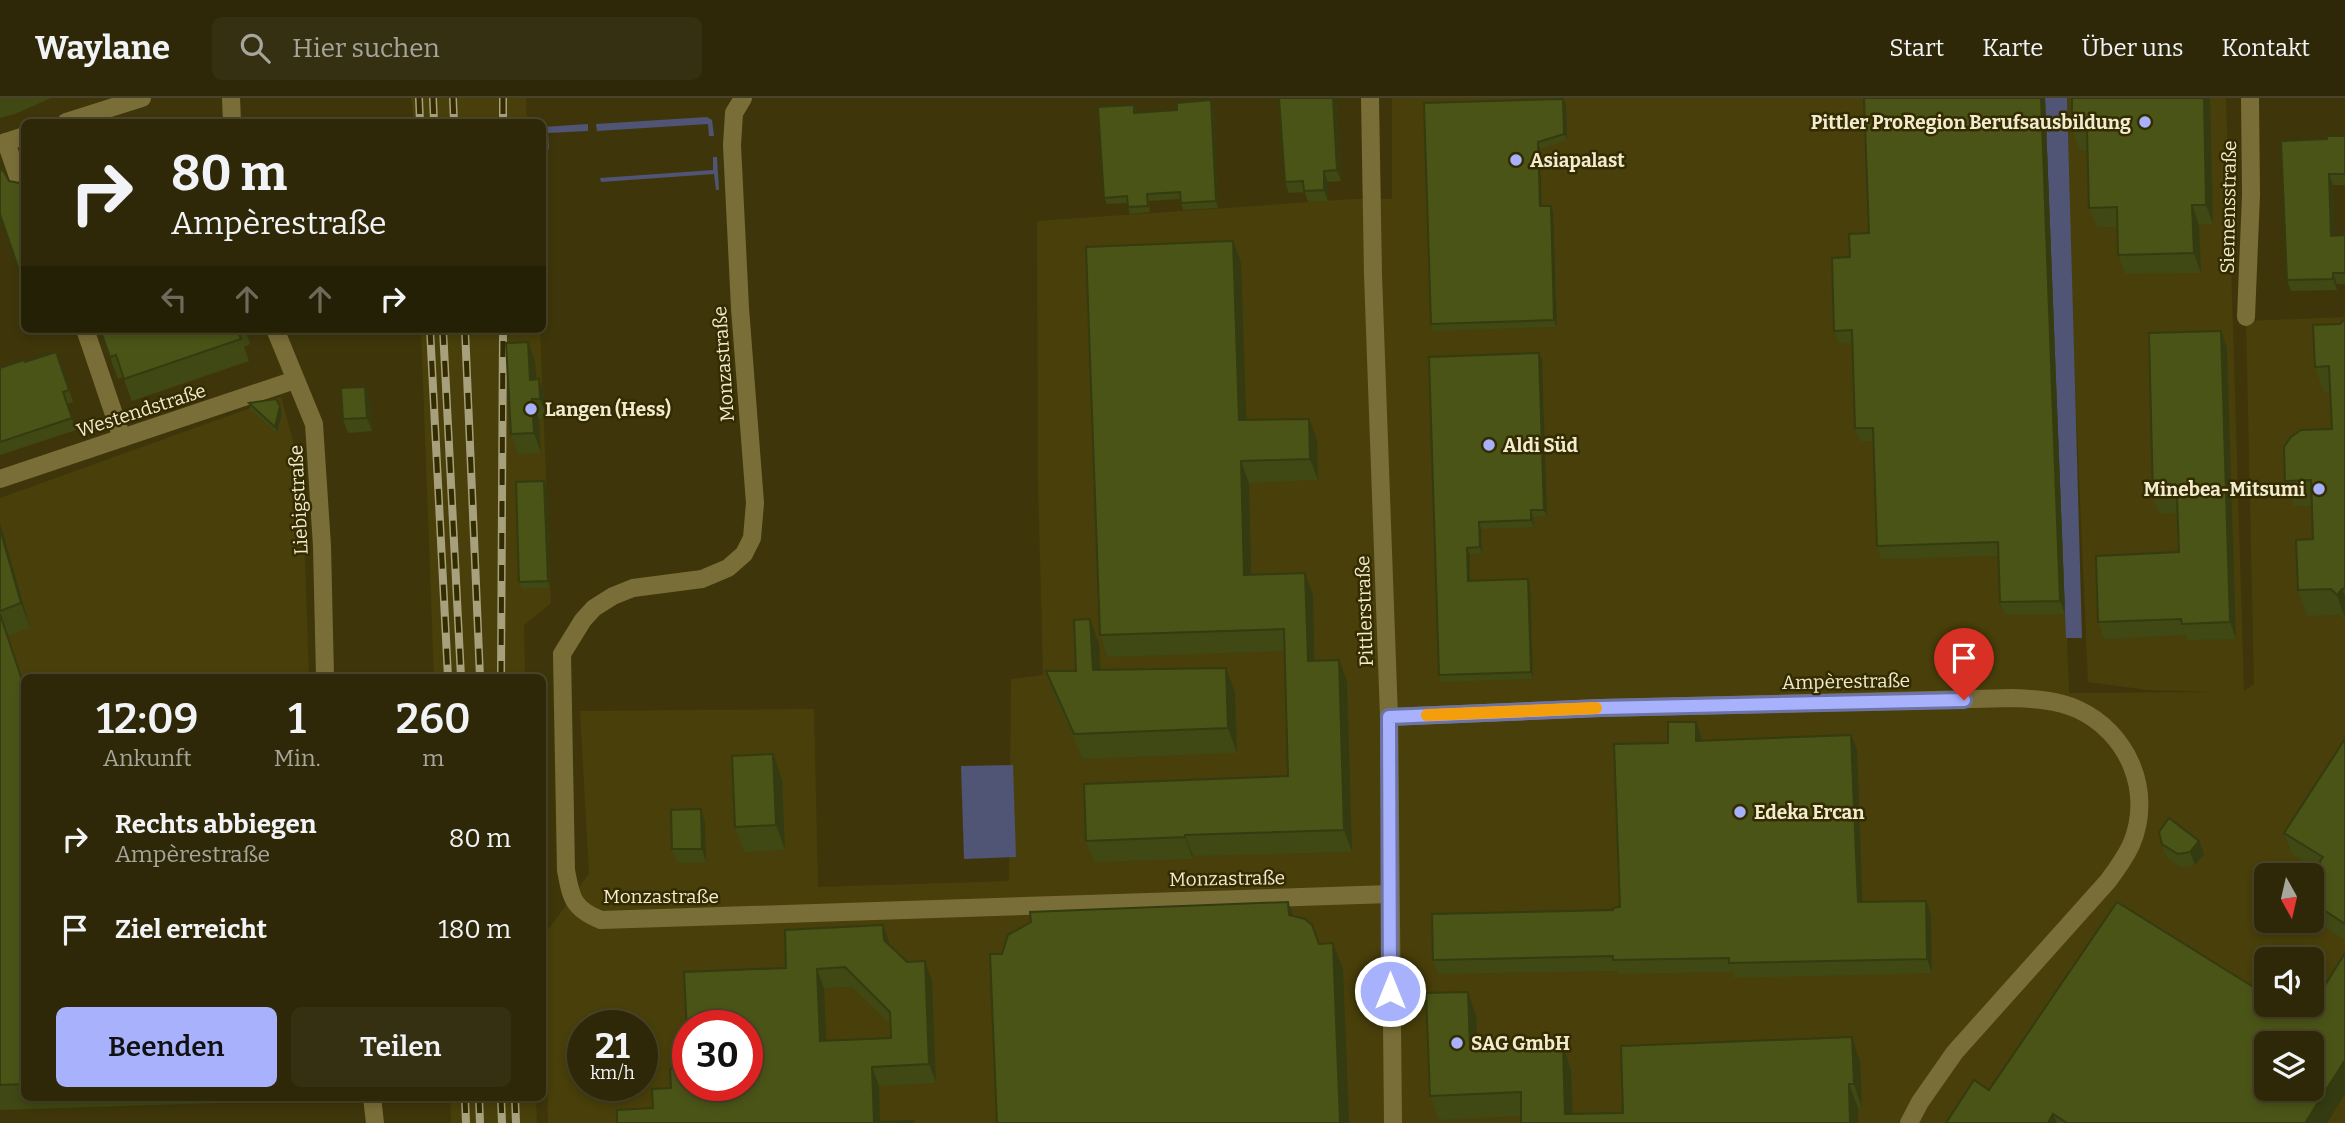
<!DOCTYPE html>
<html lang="de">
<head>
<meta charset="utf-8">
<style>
  body { margin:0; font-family:Bitter,serif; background:#363012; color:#f1f3f6; height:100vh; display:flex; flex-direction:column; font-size:26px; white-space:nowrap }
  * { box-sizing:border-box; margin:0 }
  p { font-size:23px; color:#a7a69c }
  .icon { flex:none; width:38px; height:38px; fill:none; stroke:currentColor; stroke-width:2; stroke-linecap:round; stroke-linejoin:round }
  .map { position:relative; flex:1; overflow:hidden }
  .side { position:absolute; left:21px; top:576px; width:525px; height:427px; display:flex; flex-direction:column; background:#2e2808; border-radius:10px; box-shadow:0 4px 10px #0003,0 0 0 2px #494429 }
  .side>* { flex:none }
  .guide { position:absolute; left:21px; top:21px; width:525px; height:214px; border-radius:10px; box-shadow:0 4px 10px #0003,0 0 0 2px #494429; background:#2e2808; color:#f1f3f6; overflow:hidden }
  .needle { width:46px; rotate:172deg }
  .fabs { position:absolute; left:2254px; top:765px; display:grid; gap:14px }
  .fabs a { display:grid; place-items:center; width:70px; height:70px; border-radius:10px; background:#2e2808; box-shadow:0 4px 10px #0003,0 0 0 2px #494429; font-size:35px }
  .speed { position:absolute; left:567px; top:912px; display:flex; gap:14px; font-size:35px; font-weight:700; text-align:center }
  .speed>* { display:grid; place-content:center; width:91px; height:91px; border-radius:50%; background:#2e2808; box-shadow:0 4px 10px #0003,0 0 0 2px #494429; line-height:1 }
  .speed small { font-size:18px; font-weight:400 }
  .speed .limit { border:10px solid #d22; background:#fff; color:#111 }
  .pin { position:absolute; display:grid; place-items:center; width:60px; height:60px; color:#fff; margin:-72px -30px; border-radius:50% 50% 50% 0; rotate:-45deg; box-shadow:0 0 7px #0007 }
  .pin .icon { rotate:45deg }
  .me { position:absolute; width:77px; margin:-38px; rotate:0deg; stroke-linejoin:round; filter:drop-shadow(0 0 5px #0008) }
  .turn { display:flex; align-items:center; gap:24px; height:147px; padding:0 35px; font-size:32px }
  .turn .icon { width:91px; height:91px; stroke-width:2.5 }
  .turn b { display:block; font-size:49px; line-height:60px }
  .lanes { display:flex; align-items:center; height:66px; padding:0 35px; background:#0003; justify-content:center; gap:35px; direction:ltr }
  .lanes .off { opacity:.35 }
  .eta { display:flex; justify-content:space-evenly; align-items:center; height:119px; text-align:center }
  .eta b { font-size:42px; font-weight:600; line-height:49px }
  .primary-button { display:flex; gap:14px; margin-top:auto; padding:14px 35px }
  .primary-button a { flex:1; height:80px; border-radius:10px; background:#a7b1fc; color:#111; font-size:28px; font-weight:600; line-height:80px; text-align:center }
  .primary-button a+a { background:#363012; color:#f1f3f6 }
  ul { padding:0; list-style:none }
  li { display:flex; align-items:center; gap:21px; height:91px; padding:0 35px }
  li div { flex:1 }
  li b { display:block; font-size:26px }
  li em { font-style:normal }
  header { display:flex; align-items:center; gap:42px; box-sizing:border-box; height:98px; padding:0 35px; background:#2e2808; border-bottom:2px solid #494429 }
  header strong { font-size:33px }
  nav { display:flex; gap:38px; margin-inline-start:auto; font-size:24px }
  .search { width:490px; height:63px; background:#363012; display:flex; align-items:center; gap:18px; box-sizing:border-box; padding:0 24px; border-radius:10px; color:#a7a69c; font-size:26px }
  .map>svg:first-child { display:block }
</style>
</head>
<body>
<header>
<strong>Waylane</strong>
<div class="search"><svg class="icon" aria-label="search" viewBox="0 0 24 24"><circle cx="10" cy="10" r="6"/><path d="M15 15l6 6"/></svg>Hier suchen</div>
<nav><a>Start</a><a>Karte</a><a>Über uns</a><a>Kontakt</a></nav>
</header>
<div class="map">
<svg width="2345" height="1025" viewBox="0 0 2345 1025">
  <rect width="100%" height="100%" fill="#3e360a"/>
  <g fill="#483f0a" fill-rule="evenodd">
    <polygon points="411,0 526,0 527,24 414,24"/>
    <path d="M1392,0H2048L2069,595L2213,594L2148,592L2088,584L2072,221L2067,0H2226L2244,593L2254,586L2246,219V223L2345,219V1025H548L545,836L589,776L580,613L814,611L818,789L1009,783L1011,581L1043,577L1038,384L1037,123L1353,101H1392ZM2266,777H2312V822H2266ZM2266,861H2312V906H2266ZM583,928H642V987H583ZM688,928H747V987H688ZM2266,945H2312V990H2266Z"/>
    <polygon points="421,231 540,231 551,505 524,527 525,579 434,579"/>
    <polygon points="281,299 302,376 309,579 24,579 24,935 0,936 0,400"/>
    <polygon points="450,999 536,999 537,1025 451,1025"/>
  </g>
  <g fill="#505475">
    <polygon points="2045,0 2067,0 2082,540 2066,540"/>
    <polygon points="707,19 712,22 714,38 709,38 708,26 597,33 596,26"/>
    <polygon points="588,26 588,33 548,35 549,51 544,51 543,29"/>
    <polygon points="713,59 717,59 719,92 716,92 714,76 601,84 600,80 713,72"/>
    <polygon points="1013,667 1016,759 964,761 961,668"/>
  </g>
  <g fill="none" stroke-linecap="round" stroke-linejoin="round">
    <g stroke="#7a6e38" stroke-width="18">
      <polyline points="231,0 232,24"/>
      <path d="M743,0L734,15L732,47L740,210L755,405L752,440L744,456L728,470L702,481L633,490L613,498L594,510L583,522L562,556L566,772C571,800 573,811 601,822L1390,796"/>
      <polyline points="1370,0 1373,177 1389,619 1393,1025"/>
      <polyline points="66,24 142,0"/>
      <polyline points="6,44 24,96"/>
      <polyline points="0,46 24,38"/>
      <polyline points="2246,219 2251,97 2250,0"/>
      <polyline points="85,231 122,340"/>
      <polyline points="275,231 314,326 322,448 325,579"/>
      <polyline points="0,381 295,282"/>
      <path d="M1389,619L1600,610L2013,600C2035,601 2056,602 2077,611C2128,634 2154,694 2131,747C2125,760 2117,771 2108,783L1955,954L1920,1004L1909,1025"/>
      <polyline points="372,999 375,1025"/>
    </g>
    <defs>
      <g id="rail">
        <polyline points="419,0 420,24"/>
        <polyline points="433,0 434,24"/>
        <polyline points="453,0 454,24"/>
        <polyline points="503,0 503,24"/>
        <polyline points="430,231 448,579"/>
        <polyline points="443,231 461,579"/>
        <polyline points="465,231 480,579"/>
        <polyline points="501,579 503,231"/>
        <polyline points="465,999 466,1025"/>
        <polyline points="479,999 480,1025"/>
        <polyline points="501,999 502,1025"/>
        <polyline points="515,999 516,1025"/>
      </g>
    </defs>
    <use href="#rail" stroke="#a7a07d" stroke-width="8"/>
    <use href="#rail" stroke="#342c00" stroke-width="5" stroke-dasharray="16" stroke-linecap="butt"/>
  </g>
  <g fill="#404814" fill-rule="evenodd">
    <polygon points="0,0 51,0 15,16 0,20"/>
    <polygon points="1336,0 1341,83 1328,84 1328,103 1308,104 1305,94 1289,95 1285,84"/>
    <polygon points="2045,0 2065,516 2005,517 2000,504 1999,458 1881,461 1877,448 1874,343 1860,343 1855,330 1852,245 1839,246 1834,233 1850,159 1869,135"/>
    <polygon points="2072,0 2210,0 2213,126 2199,127 2201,175 2125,176 2118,157 2117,129 2097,129 2089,110 2088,52 2080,52 2072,33"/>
    <polygon points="1563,1 1566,7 1567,42 1540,51 1542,108 1551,108 1553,114 1557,229 1433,233 1431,226"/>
    <polygon points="1211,2 1213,9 1218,110 1183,112 1180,101 1149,103 1150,114 1130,116 1127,105 1107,106 1104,100 1134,7 1136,15 1177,12"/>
    <polygon points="2345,38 2345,87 2333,87 2334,137 2345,137 2345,186 2337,186 2337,192 2291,193 2287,182 2327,41"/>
    <polygon points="1233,143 1241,165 1246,322 1317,342 1318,382 1249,385 1252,476 1305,475 1313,496 1315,562 1347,583 1352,754 1193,758 1193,761 1094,764 1086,743 1288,678 1284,553 1107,559 1100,537"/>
    <polygon points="2345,221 2345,522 2340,517 2307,518 2298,492 2313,441 2312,408 2294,408 2285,383 2332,331 2330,294 2324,295 2315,269 2340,226"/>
    <polygon points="100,231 245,231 250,246 244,249 249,263 132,303 123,279 118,281"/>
    <polygon points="2221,233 2227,249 2236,541 2187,542 2186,537 2104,541 2098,524 2179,454 2178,415 2159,416 2153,399"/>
    <polygon points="528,244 535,263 536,281 546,301 547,320 539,321 541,355 518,356 511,336"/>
    <polygon points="56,254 73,304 67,306 76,332 0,357 0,270 25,264"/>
    <polygon points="1429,259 1542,262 1547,418 1533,419 1534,429 1481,431 1482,456 1470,456 1470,483 1530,488 1533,581 1441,584 1439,577"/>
    <polygon points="365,289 370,302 372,333 348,335 343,321"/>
    <polygon points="249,305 280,308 282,315 277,335 251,312"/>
    <polygon points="544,383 547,390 550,490 522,491 519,484"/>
    <polygon points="0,425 30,530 8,538 24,587 24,999 311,999 311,1002 0,1012"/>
    <polygon points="1099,546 1100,572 1235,595 1237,655 1083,661 1055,598 1046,573 1076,573"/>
    <polygon points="1696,624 1701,638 1701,642 1857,651 1862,804 1926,803 1931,817 1932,875 1734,880 1732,874 1618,876 1617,873 1438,876 1433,862 1620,809 1668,645"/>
    <polygon points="2345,641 2345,842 2312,821 2312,777 2315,771 2292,756 2284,735"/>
    <polygon points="782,682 785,752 744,754 735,729"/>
    <polygon points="705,725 706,764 677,765 672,751"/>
    <polygon points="2162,746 2204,756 2195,767 2182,770 2166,759"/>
    <path d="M890,847V848L907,864L932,883L936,985L879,988L880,1024L913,1023L914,1025H617L653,1010L688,970L786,870ZM852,889L891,927V940L826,942L824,890Z"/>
    <polygon points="1476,918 1478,951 1571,972 1573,1016 1623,1015 1852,939 1860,963 1862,1010 1521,1018 1439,1022 1430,998"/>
    <polygon points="1989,992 2327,1025 1946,1025"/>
  </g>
  <g fill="#343b10">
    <polygon points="1333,0 1336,0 1341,83 1337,72"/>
    <polygon points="2041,0 2045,0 2065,516 2060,503"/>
    <polygon points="2204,0 2210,0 2213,126 2206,107"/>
    <polygon points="1563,1 1566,7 1567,42 1564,36"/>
    <polygon points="1211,2 1213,9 1218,110 1216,103"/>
    <polygon points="1538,44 1540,51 1542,115 1540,108"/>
    <polygon points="1324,73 1328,84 1328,103 1324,92"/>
    <polygon points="2329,76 2333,87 2335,149 2331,138"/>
    <polygon points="2192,107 2199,127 2201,175 2194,155"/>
    <polygon points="1551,108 1553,114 1557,229 1554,222"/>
    <polygon points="1233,143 1241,165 1247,344 1239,322"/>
    <polygon points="2333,175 2337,186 2337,192 2333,181"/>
    <polygon points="2221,233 2227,249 2236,541 2230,524"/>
    <polygon points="528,244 535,263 538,301 530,282"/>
    <polygon points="1539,255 1542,262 1547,418 1544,412"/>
    <polygon points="539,281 546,301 547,320 540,301"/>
    <polygon points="365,289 370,302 372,333 367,320"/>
    <polygon points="532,301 539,321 541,355 534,335"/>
    <polygon points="280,308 282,315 277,335 275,329"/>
    <polygon points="1309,321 1317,342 1318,382 1310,361"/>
    <polygon points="1241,363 1249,385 1252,498 1244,477"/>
    <polygon points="544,383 547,390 550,490 548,483"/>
    <polygon points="1531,412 1533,419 1534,429 1531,422"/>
    <polygon points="1479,424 1481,431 1482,456 1480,449"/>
    <polygon points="0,425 30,530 21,505 0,431"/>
    <polygon points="1467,450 1470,456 1470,489 1468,483"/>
    <polygon points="1305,475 1313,496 1315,584 1308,563"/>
    <polygon points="1528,481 1530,488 1533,581 1531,574"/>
    <polygon points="2342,491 2345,497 2345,520 2337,497"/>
    <polygon points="1090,521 1099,546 1102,598 1093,572"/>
    <polygon points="1339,562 1347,583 1352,754 1344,732"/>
    <polygon points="1226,570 1235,595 1237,655 1228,630"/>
    <polygon points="1696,624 1701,638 1701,657 1696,643"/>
    <polygon points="1851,637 1857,651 1863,818 1858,804"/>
    <polygon points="773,656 782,682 785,752 776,727"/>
    <polygon points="701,711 705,725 706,764 702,751"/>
    <polygon points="1185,737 1193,758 1193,761 1185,739"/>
    <polygon points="2199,743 2204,756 2195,767 2190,754"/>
    <polygon points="1926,803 1931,817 1932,875 1927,861"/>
    <polygon points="1288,804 1297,829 1289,817"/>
    <polygon points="883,827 890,847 891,862 884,842"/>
    <polygon points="1333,845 1343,871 1349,1025 1340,1025"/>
    <polygon points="925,863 932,883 936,985 929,966"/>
    <polygon points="817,871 824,890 827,962 820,943"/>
    <polygon points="1468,894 1476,918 1479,975 1470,951"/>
    <polygon points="1852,939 1860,963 1862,1010 1854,986"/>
    <polygon points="1563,948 1571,972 1573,1025 1565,1016"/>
    <polygon points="2345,962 2345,996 2327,1025 2305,1025"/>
    <polygon points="872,969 879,988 880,1025 874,1025"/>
    <polygon points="1849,986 1858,1010 1858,1025 1850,1025"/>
    <polygon points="2053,1016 2057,1025 2048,1025"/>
  </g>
  <g fill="#4b5417" stroke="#343b10" stroke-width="2" fill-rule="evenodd">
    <polygon points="1279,0 1333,0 1337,72 1324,73 1324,92 1304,93 1303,83 1285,84"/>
    <polygon points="1864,0 2041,0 2060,503 2000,504 1998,444 1877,448 1873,330 1855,330 1852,232 1834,233 1832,160 1850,159 1849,136 1869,135"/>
    <polygon points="2072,0 2204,0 2206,107 2192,107 2194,155 2118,157 2117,109 2089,110 2087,32 2072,33"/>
    <polygon points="1563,1 1564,36 1538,44 1540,108 1551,108 1554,222 1431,226 1424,5"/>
    <polygon points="1211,2 1216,103 1181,105 1180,94 1147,96 1148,108 1128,109 1127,98 1104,100 1098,9 1134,7 1134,15 1177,12 1177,5"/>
    <polygon points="2327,38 2345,38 2345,76 2329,76 2331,138 2345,137 2345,175 2333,175 2333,181 2287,182 2281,43 2327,41"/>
    <polygon points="3,72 9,83 19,85 24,79 24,187 0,116 0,73"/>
    <polygon points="1233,143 1239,322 1309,321 1310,361 1241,363 1244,477 1305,475 1308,563 1339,562 1344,732 1185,737 1185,739 1086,743 1084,686 1288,678 1284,531 1100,537 1086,149"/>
    <polygon points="2345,221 2345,490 2342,491 2337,497 2331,491 2298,492 2296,442 2313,441 2311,382 2285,383 2284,349 2291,339 2301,332 2332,331 2329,268 2315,269 2313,227 2340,226"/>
    <polygon points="100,231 237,231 241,241 124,281 116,257 110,259"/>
    <polygon points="2221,233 2230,524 2182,526 2181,521 2098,524 2096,458 2179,454 2177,399 2153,399 2149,235"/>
    <polygon points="528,244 530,282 539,281 540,301 532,301 534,335 511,336 506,245"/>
    <polygon points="56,254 69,292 63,294 72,320 0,344 0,270 24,262 25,264"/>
    <polygon points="1539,255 1544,412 1531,412 1531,422 1479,424 1480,449 1467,450 1468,483 1528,481 1531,574 1439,577 1429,259"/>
    <polygon points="365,289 367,320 343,321 341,290"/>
    <polygon points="276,301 280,308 275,329 249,305"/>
    <polygon points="544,383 548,483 519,484 516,384"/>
    <polygon points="0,431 21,505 0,513"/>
    <polygon points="0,516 24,588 24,986 0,987"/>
    <polygon points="1090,521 1093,572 1226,570 1228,630 1074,636 1046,573 1076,573 1074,522"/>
    <polygon points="1668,624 1696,624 1696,643 1851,637 1858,804 1926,803 1927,861 1729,865 1729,860 1613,862 1613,858 1433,862 1432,816 1613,812 1613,810 1620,809 1614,646 1668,645"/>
    <polygon points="2345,641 2345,826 2312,804 2311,777 2323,759 2284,735"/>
    <polygon points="773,656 776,727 735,729 732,658"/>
    <polygon points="701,711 702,751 672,751 671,712"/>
    <polygon points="2169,720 2199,743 2190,754 2178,756 2162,746 2159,734"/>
    <polygon points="1288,804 1289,817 1305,821 1312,827 1319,846 1333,845 1340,1025 997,1025 990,856 1002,856 1008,837 1031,824 1030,814"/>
    <path d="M2117,804L2266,897V906H2312V892H2322L2345,855V962L2305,1025H2067L2053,1016L2048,1025H1946L1974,982L1989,992ZM2266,945H2312V990H2266Z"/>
    <path d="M883,827L884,842L907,864L925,863L929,966L872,969L874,1024L913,1023V1025H617V1012L653,1010L652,991L671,990L670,971L688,970V987H747V928H688V954L684,874L786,870L785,832ZM845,869L890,914L891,940L820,943L817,871Z"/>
    <polygon points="1468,894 1470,951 1563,948 1565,1016 1623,1015 1621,948 1852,939 1854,986 1849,986 1850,1025 1521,1025 1521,994 1430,998 1426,895"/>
  </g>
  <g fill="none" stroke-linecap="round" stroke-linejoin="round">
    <defs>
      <polyline id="route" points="1390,893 1389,619 1600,610 1964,602"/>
    </defs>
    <use href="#route" stroke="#6d73a4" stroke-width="18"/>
    <use href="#route" stroke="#a7b1fc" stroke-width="12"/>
    <polyline stroke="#f59e0b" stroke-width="12" points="1427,617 1596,610"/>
  </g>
  <g fill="#a7b1fc" stroke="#342c00" stroke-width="2.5">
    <circle cx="2145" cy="24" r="7"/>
    <circle cx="1516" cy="62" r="7"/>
    <circle cx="531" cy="311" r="7"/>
    <circle cx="1489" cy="347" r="7"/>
    <circle cx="2319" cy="391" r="7"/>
    <circle cx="1740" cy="714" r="7"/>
    <circle cx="1457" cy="945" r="7"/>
  </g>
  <g text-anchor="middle" stroke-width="5" stroke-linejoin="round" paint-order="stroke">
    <g font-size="19" font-weight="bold" fill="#f1ebcf" stroke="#342c00" text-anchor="start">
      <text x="2131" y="31" text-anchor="end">Pittler ProRegion Berufsausbildung</text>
      <text x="1530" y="69">Asiapalast</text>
      <text x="545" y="318">Langen (Hess)</text>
      <text x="1503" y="354">Aldi Süd</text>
      <text x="2305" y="398" text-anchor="end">Minebea-Mitsumi</text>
      <text x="1754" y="721">Edeka Ercan</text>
      <text x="1471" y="952">SAG GmbH</text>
    </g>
    <g font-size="19" fill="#f1ebcf" stroke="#342c00">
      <text transform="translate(2228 109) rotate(-89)" y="7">Siemensstraße</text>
      <text transform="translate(723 266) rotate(-94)" y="7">Monzastraße</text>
      <text transform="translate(141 312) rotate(-18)" y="7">Westendstraße</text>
      <text transform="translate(298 402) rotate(-93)" y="7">Liebigstraße</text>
      <text transform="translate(1364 513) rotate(-92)" y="7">Pittlerstraße</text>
      <text transform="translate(1846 583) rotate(-1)" y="7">Ampèrestraße</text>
      <text transform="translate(1227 780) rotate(-1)" y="7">Monzastraße</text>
      <text x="661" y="805">Monzastraße</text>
    </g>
  </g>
</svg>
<div class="fabs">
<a><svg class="needle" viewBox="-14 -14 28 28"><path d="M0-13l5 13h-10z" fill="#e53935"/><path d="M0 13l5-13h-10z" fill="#a7a69c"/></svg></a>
<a><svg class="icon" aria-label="sound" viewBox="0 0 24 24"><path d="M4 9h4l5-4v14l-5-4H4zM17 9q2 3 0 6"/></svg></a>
<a><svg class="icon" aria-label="layers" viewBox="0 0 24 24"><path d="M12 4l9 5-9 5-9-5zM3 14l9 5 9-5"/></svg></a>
</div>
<div class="speed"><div>21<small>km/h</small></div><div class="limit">30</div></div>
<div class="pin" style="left:1964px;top:602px;background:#d93025"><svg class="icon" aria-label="arrive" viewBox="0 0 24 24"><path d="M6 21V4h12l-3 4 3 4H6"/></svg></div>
<svg class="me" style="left:1390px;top:893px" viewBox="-20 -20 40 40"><circle r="17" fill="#a7b1fc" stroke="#fff" stroke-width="3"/><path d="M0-11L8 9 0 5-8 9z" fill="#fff"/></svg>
<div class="guide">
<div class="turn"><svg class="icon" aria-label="right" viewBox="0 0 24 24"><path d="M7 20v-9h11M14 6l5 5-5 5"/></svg><div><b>80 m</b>Ampèrestraße</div></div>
<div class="lanes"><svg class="icon off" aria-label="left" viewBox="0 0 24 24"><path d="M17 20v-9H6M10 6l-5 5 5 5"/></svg><svg class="icon off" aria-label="ahead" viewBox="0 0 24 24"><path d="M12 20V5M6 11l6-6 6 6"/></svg><svg class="icon off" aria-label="ahead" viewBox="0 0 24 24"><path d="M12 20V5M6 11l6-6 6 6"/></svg><svg class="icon" aria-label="right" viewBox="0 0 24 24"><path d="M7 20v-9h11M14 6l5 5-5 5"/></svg></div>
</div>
<section class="side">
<div class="eta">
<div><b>12:09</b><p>Ankunft</p></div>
<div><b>1</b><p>Min.</p></div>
<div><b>260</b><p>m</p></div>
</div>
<ul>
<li><svg class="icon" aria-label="right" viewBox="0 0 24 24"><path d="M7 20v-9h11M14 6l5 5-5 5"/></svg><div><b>Rechts abbiegen</b><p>Ampèrestraße</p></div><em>80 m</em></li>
<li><svg class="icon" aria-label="arrive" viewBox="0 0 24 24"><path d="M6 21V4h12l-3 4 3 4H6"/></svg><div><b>Ziel erreicht</b></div><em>180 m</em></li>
</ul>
<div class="primary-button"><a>Beenden</a><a>Teilen</a></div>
</section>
</div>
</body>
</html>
